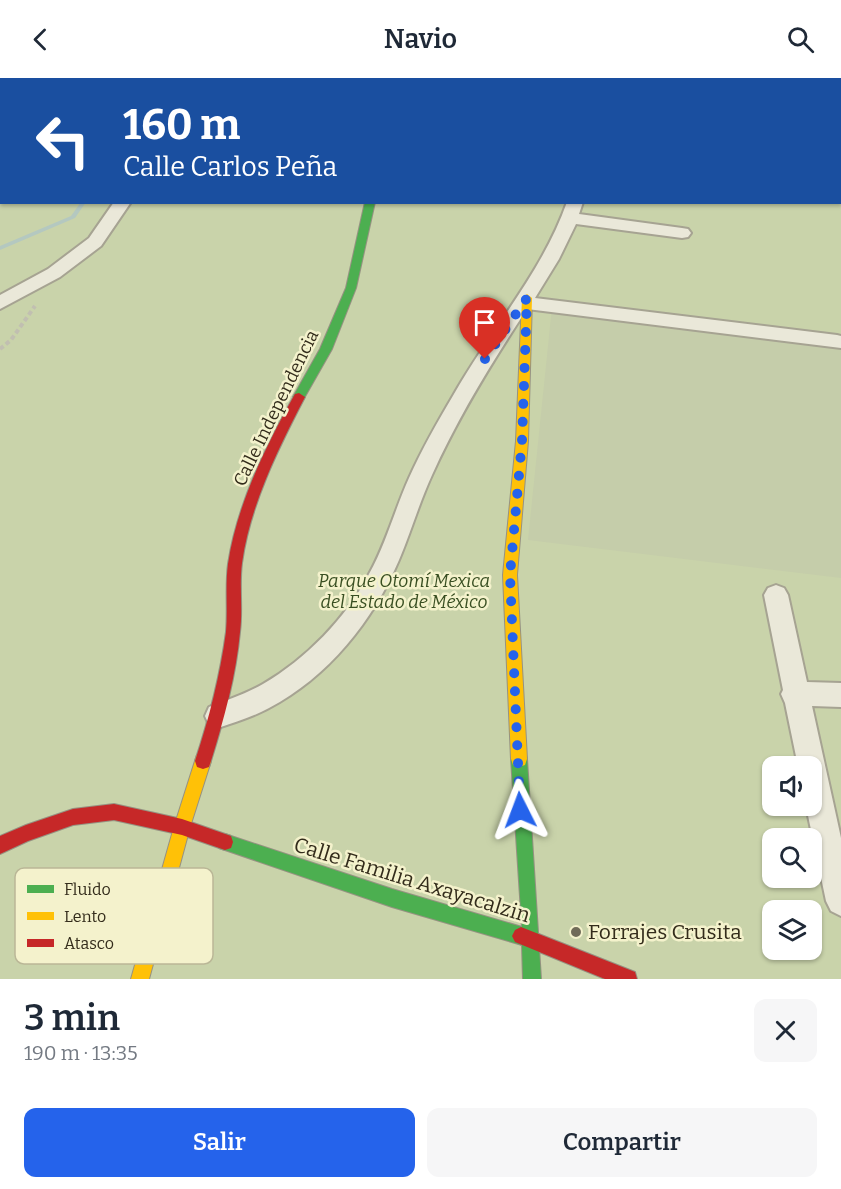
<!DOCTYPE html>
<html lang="es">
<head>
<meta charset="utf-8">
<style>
  body { margin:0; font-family:Bitter,serif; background:#f6f6f7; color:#1f2937; height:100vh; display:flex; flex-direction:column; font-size:22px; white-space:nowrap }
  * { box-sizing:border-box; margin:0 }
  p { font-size:20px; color:#747a83 }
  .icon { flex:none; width:33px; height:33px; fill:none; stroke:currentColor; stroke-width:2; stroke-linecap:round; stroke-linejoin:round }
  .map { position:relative; height:901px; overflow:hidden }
  .details { display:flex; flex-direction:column; background:#fff; flex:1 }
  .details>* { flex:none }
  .banner { position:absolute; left:0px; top:0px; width:842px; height:126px; box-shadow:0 2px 4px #0004; background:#1a4fa0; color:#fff; overflow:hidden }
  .buttons { position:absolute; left:762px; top:678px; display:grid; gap:12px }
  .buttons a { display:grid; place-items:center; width:60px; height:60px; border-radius:12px; background:#fff; box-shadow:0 2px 4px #0004; font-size:30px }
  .pin { position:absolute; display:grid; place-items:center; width:51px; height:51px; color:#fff; margin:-62px -26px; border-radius:50% 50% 50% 0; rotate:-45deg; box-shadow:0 0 6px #0007 }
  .pin .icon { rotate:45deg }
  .me { position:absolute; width:66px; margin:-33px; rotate:357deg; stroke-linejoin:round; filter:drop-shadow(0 0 4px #0008) }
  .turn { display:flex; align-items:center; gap:21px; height:126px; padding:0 24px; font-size:27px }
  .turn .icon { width:78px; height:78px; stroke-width:2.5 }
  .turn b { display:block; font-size:42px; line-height:51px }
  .round { display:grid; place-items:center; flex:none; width:63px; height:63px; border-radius:12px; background:#f6f6f7 }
  .overview { display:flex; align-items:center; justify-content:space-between; height:102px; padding:0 24px }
  h1 { font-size:36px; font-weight:600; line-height:45px }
  .action { display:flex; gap:12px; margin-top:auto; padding:12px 24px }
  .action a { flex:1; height:69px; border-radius:12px; background:#2563eb; color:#fff; font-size:24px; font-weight:600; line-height:69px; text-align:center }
  .action a+a { background:#f6f6f7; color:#1f2937 }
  header { display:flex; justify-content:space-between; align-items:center; height:78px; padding:0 24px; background:#fff; font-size:27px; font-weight:600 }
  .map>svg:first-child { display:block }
</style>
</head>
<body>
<header><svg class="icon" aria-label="back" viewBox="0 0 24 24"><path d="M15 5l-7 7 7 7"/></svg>Navio<svg class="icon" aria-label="search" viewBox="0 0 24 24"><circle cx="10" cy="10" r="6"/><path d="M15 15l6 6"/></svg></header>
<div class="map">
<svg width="841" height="901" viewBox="0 0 841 901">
  <rect width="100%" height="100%" fill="#e2e0c8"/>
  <path fill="#c9d3aa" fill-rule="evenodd" d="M0,0H841V901H0ZM2,2H840V124H2ZM772,688H812V728H772ZM772,760H812V800H772ZM772,832H812V872H772Z"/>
  <polygon fill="#c5cdaa" points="552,229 841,267 841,500 528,462"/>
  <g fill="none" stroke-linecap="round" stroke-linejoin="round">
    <g fill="#b4c8c0" fill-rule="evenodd">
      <polygon points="187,0 191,0 191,2 186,2"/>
      <polygon points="81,124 86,124 75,140 0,172 0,168 71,138"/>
    </g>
    <defs>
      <g id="street">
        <polygon points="216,0 231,0 215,2"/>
        <rect x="609" y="0" width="14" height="2"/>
        <polygon points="767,0 783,0 784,2 768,2"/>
        <rect x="840" y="35" width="1" height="9"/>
        <rect x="0" y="100" width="2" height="10"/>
        <polygon points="114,124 131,124 101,168 60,199 0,231 0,217 48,191 89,160"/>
        <path d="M567,124H583L579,136L682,150L688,151L691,155L688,159L682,160L576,146L559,181L535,220L837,257L841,258V270L527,231C492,284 458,339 432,397C419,425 411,454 399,482C373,543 328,599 269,630C253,639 235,644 218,650L209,647L205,638L209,629C227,622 246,616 263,606C306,581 346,540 369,496C386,466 395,431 409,400C422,371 438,343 454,316C491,251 542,195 567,124Z"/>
        <polygon points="776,507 784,510 788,517 807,604 841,605 841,629 812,628 841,760 841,838 831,833 826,823 806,728 812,728 812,688 798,688 785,625 781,616 783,612 764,517 768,510"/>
      </g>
      <g id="fast">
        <polygon points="410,0 419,0 409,2"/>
        <polygon points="365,124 375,124 356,210 332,271 303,322 295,322 293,319 320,271 346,210"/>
        <polygon points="519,673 525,675 527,681 541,901 523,901 522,867 392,829 225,772 219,770 217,764 219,758 225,756 392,811 522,849 511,681 513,675"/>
      </g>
      <g id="slow">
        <polygon points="527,216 532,220 528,363 517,497 527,681 525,687 519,689 513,687 511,681 503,497 516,363 522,220"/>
        <polygon points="203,675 209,677 211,683 190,749 149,901 131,901 174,749 195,683 197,677"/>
      </g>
      <g id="jam">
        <path d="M299,315L305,319C278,371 250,427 242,485C239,508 243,531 240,554C236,598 224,641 211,683L209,689L203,691L197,689L195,683C209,641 220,598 226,554C228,531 225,508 228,486C237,426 266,368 295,316Z"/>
        <polygon points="114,726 182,741 231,758 233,764 231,770 225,772 182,757 114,742 73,747 28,763 0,776 0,758 26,747 73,731"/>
        <polygon points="521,849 635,894 637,901 605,901 515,864 512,858 515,852"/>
      </g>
    </defs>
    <use href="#street" stroke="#a6a392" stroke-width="4"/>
    <use href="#fast" stroke="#969282" stroke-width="2"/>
    <use href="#slow" stroke="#969282" stroke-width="2"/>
    <use href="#jam" stroke="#969282" stroke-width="2"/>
    <polyline stroke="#c1bfb1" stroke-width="4" stroke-dasharray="4.5 3" stroke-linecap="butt" points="0,271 11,262 35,228"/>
    <use href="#street" fill="#eae8d9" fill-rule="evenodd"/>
    <use href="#fast" fill="#4caf50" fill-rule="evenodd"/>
    <use href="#slow" fill="#ffc107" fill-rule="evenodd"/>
    <use href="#jam" fill="#c62828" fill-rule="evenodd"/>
  </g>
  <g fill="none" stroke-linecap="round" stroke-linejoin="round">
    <polyline stroke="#2563eb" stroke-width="10" stroke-dasharray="0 18" points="485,281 527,220 522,363 510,497 520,732"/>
  </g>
  <circle fill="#706b58" stroke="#f4f2cc" stroke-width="2" cx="576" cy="854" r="6"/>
  <g text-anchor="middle" stroke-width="5" stroke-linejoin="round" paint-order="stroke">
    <g font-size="18" fill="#332c1b" stroke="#f4f2cc">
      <text transform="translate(276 330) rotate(-64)" y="6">Calle Independencia</text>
    </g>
    <g font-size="18" font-style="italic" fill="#394f22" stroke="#f4f2cc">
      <text x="404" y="509">Parque Otomí Mexica<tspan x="404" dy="21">del Estado de México</tspan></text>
    </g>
    <g font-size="21" fill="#332c1b" stroke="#f4f2cc">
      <text transform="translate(412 802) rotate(17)" y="7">Calle Familia Axayacalzin</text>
    </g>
    <g font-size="21" fill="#332c1b" stroke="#f4f2cc" text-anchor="start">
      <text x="588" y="861">Forrajes Crusita</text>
    </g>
  </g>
  <rect x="15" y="790" width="198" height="96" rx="9" fill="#f4f2cc" stroke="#bab797" stroke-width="1.5"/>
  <rect x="27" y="807" width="27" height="8" fill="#4caf50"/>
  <rect x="27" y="834" width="27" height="8" fill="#ffc107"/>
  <rect x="27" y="861" width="27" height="8" fill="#c62828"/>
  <g font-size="16" fill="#332c1b">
    <text x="64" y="817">Fluido</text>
    <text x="64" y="844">Lento</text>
    <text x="64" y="871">Atasco</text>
  </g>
</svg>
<div class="buttons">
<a><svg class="icon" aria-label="sound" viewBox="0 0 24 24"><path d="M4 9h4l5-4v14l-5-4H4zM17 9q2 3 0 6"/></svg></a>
<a><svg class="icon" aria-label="search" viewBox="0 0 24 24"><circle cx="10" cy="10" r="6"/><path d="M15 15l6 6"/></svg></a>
<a><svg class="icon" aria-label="layers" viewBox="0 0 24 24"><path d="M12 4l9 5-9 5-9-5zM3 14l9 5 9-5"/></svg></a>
</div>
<div class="pin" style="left:485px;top:281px;background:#d93025"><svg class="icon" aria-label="arrive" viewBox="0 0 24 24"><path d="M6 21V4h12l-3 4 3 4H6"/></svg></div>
<svg class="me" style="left:520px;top:732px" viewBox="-20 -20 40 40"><path d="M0-17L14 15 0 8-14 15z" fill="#2563eb" stroke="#fff" stroke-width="4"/></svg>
<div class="banner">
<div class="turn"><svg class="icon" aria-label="left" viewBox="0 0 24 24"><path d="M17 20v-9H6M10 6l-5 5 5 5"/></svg><div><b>160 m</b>Calle Carlos Peña</div></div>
</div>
</div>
<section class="details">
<div class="overview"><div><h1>3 min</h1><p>190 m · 13:35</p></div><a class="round"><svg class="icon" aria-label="close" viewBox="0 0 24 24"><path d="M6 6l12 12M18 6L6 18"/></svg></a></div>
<div class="action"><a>Salir</a><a>Compartir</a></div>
</section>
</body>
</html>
